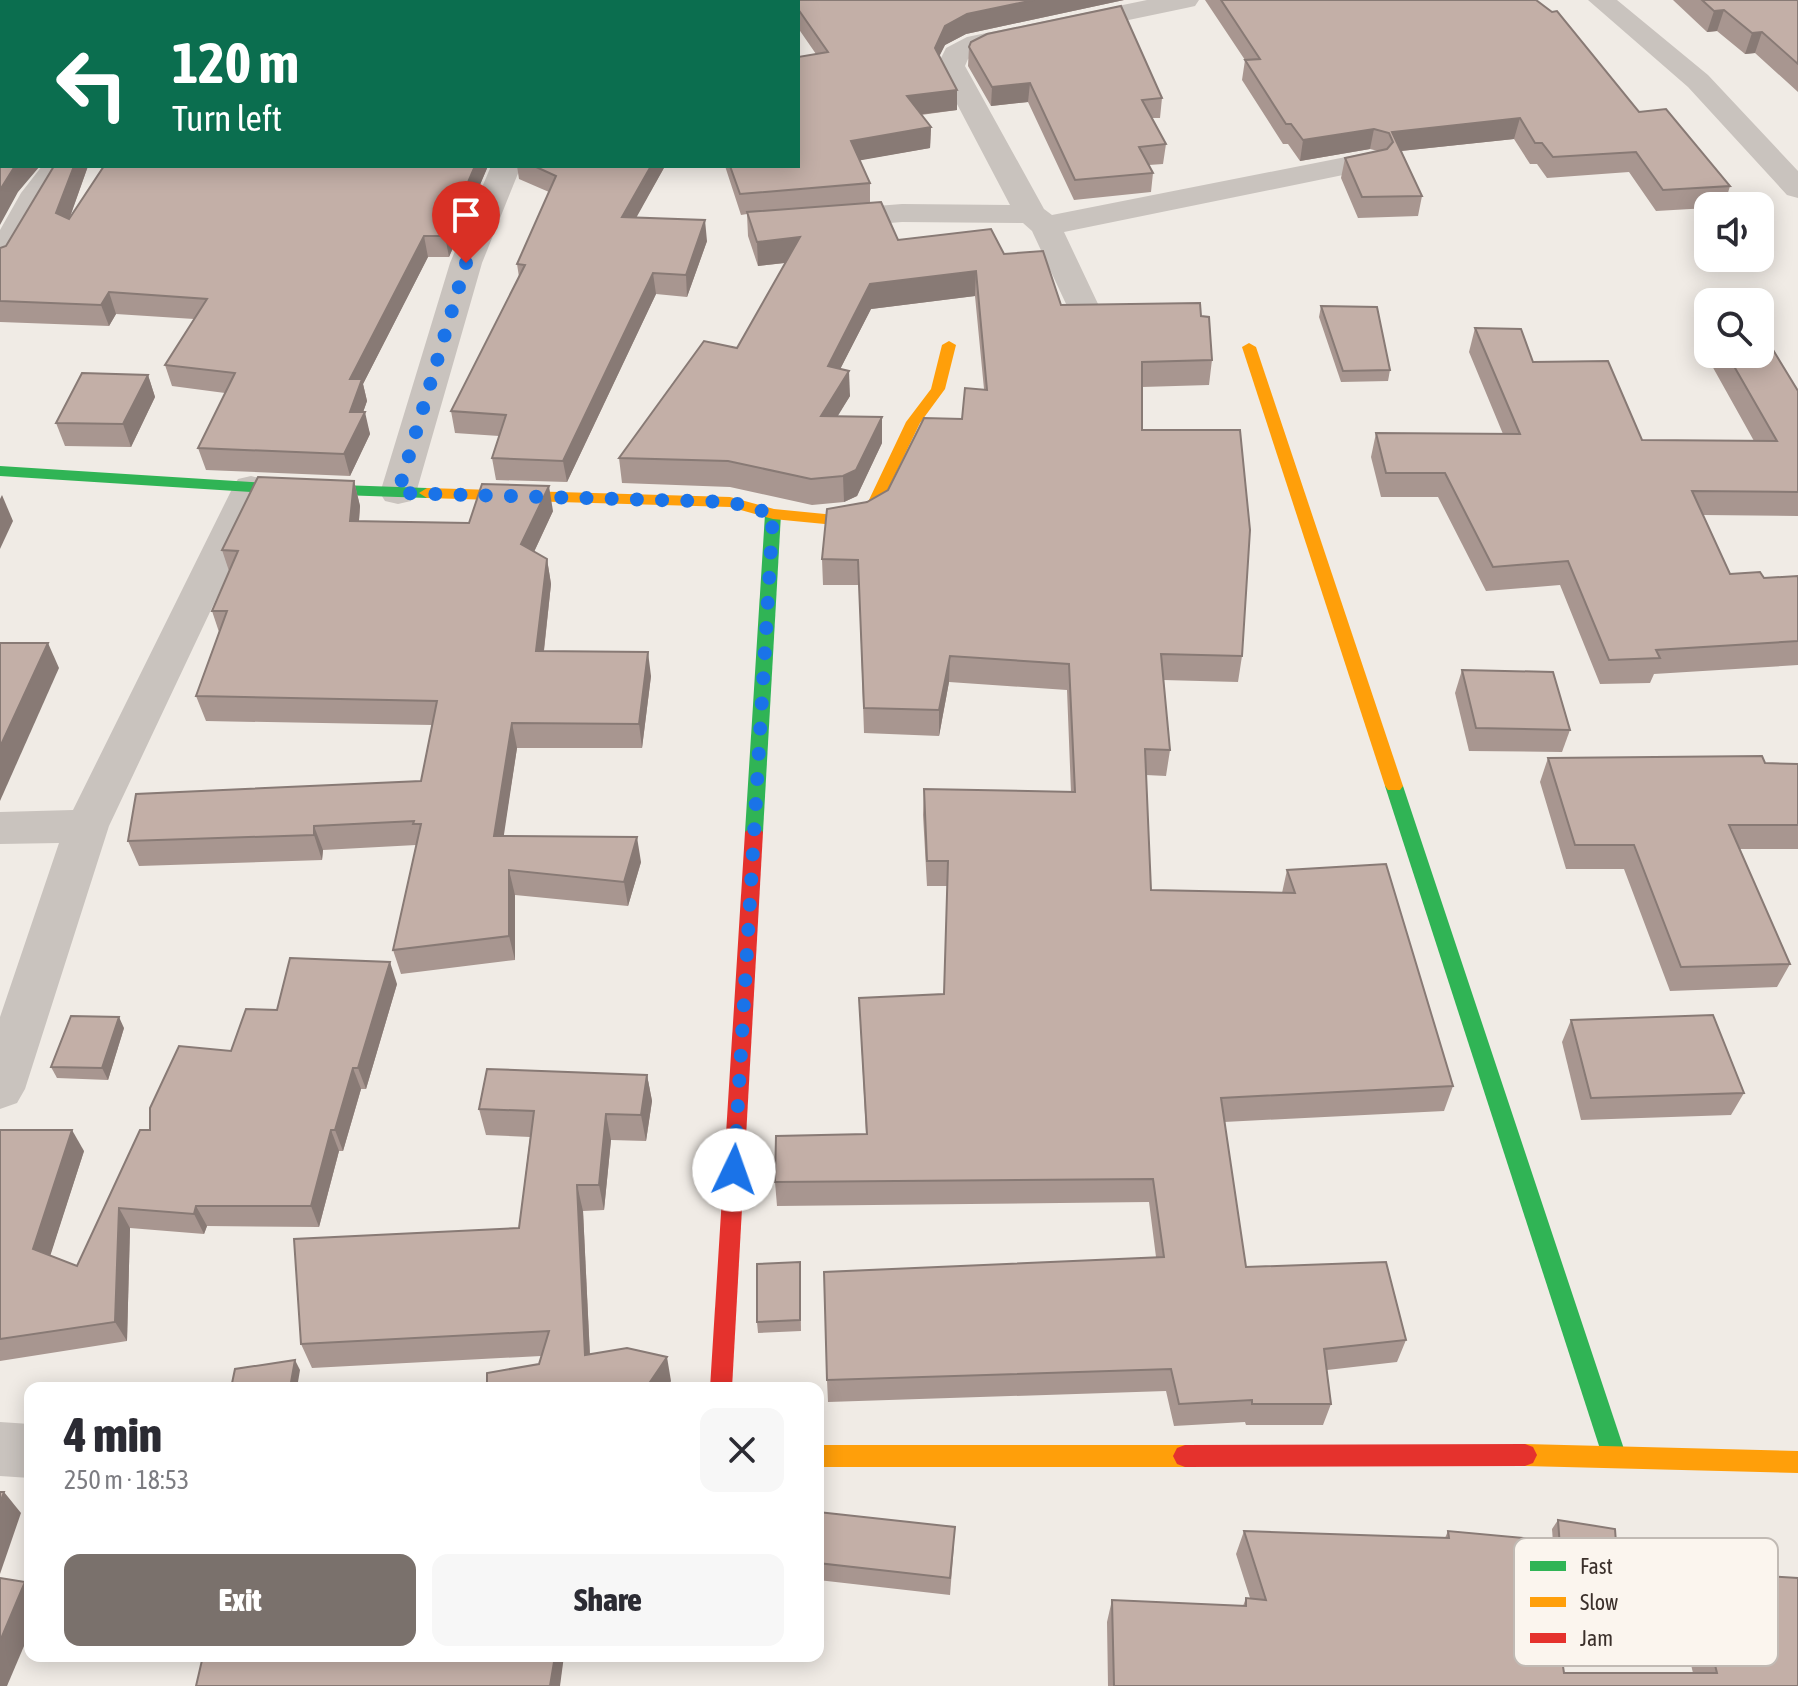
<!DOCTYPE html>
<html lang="en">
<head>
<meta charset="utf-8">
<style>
  body { margin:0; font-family:"Asap Condensed",sans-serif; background:#f7f7f7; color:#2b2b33; height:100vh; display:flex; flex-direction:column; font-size:30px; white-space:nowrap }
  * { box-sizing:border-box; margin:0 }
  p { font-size:26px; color:#7c7c81 }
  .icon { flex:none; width:44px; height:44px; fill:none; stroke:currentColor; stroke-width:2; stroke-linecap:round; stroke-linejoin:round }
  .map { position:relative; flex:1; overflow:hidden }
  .details { position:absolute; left:24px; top:1382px; width:800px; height:280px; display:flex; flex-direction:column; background:#fff; border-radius:16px; box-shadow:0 4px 20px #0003 }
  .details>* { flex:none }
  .hud { position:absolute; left:0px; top:0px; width:800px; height:168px; box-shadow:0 4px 20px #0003; background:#0b6e4f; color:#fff; overflow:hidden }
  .fabs { position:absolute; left:1694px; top:192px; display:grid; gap:16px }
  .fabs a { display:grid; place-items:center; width:80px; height:80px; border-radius:16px; background:#fff; box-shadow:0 4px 20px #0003; font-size:40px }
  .pin { position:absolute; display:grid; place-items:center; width:68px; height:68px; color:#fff; margin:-82px -34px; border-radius:50% 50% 50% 0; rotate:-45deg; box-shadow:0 0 8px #0007 }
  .pin .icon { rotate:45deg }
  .me { position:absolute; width:88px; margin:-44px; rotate:3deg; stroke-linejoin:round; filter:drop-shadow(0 0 6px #0008) }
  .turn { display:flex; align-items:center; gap:28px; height:168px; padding:0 40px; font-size:36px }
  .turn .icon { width:104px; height:104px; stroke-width:2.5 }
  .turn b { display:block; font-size:56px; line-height:68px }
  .round { display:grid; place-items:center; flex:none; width:84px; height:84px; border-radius:16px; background:#f7f7f7 }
  .overview { display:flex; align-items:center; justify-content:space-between; height:136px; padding:0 40px }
  h1 { font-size:48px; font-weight:800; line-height:60px }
  .action { display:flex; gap:16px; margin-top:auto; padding:16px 40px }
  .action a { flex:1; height:92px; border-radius:16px; background:#7a716c; color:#fff; font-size:32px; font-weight:800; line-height:92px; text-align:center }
  .action a+a { background:#f7f7f7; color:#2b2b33 }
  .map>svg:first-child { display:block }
</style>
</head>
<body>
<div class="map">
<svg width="1798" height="1686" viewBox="0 0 1798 1686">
  <rect width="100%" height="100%" fill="#f0ebe5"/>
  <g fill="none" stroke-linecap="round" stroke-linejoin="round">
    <g fill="#c9c3be" fill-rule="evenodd">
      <polygon points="1147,0 1199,0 1195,6 1186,8 985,50 968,59 965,66 1044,209 1052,215 1371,152 1382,155 1386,161 1382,167 1064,232 1099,306 1095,313 1083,316 1071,313 1067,306 1032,231 1023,223 902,222 826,228 815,226 810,219 815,212 826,210 902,204 1010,205 937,66 946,48 967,37"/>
      <polygon points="1588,0 1617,0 1708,75 1798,171 1798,198 1787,195 1688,87"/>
      <polygon points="42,166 73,166 50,196 11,266 0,269 0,230 21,193"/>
      <polygon points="491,166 521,166 482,263 416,493 411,501 398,504 385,501 380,493 450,263"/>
      <polygon points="251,476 264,479 269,487 109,826 25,1089 17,1103 0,1109 0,1017 59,843 0,844 0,812 73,810 233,487 238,479"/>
      <polygon points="0,1422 30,1424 30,1478 0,1476"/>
    </g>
    <g fill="#30b455" fill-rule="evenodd">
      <polygon points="0,466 251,482 427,488 435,493 427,498 251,492 0,476"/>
      <polygon points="773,509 781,514 763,832 754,839 745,832 765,514"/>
      <polygon points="1394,780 1403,786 1626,1455 1622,1463 1614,1466 1606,1463 1602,1455 1385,786"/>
    </g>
    <g fill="#ff9f0a" fill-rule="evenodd">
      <polygon points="949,341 956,345 945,389 920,423 879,508 859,520 835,525 773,519 730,507 427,498 419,493 427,488 730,497 774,509 835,515 850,513 868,502 906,422 931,389 942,345"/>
      <polygon points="1249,343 1256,347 1403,786 1400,790 1388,790 1385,786 1242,347"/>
      <polygon points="1525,1444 1798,1451 1798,1473 1525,1466 1517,1463 1513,1455 1517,1447"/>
      <polygon points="818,1445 1185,1445 1193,1448 1197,1456 1193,1464 1185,1467 818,1467"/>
    </g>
    <g fill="#e5322d" fill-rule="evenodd">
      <polygon points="754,825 763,832 732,1388 710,1388 745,832"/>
      <polygon points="1525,1444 1533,1447 1537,1455 1533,1463 1525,1466 1185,1467 1177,1464 1173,1456 1177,1448 1185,1445"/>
    </g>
  </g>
  <g fill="#a89690">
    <polygon points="779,0 1124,0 966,34 945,45 939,56 957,110 921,115 931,127 930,148 859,160 870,183 870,203 898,240 1004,254 1061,305 1201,316 1212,360 1209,385 1142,387 1142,430 1242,656 1238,682 1163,680 1170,750 1166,776 1146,775 1151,890 1282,893 1287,870 1453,1086 1444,1111 1224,1122 1246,1267 1406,1340 1397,1362 1327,1370 1331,1404 1323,1425 1246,1425 1245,1422 1174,1426 1166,1391 828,1402 827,1380 1156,1257 1149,1202 777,1206 775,1182 866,1134 859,998 944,994 947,886 927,886 923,815 924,789 1071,792 1067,690 949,682 939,736 864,733 859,585 823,585 822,559 867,502 888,490 962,419 984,389 975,296 871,309 840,369 850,396 837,416 882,417 882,443 857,496 844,502 812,505 730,487 622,483 619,458 737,348 785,263 758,266 748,236 747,214 741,215 725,166 798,166 816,54 798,28 798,2 780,2"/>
    <polygon points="1205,0 1536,0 1639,112 1730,186 1724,206 1708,206 1708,208 1656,211 1629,172 1547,178 1537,164 1530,164 1514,139 1401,151 1422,196 1418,216 1358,218 1341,178 1345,158 1378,151 1370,149 1300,161 1288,144 1283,144 1242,80 1245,60"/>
    <polygon points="1673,0 1798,0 1798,92 1755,53 1745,54 1717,31 1707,32"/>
    <polygon points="969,47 1162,98 1160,118 1152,118 1166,144 1163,164 1149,165 1153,173 1151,192 1074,200 1028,102 991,106 968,66"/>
    <polygon points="54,166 88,166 69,219 488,166 449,257 428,257 363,384 367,401 363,412 370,434 350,476 206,470 198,448 225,393 172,386 165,365 194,319 116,314 109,326 0,322 0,248 6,246"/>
    <polygon points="517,166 665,166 636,217 707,241 687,297 656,294 567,482 496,480 492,458 499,436 455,433 451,411 519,277 517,264 549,192 519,179"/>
    <polygon points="1321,306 1390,370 1388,381 1341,382 1319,317"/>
    <polygon points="1475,328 1533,362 1642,440 1754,441 1711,364 1715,354 1760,354 1798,391 1798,516 1703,515 1730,574 1764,578 1798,576 1798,665 1654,674 1650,683 1600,684 1560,585 1486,591 1438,497 1381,497 1371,457 1376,433 1503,434 1469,352"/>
    <polygon points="148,375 155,397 131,447 65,446 56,423"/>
    <polygon points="354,481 360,506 359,521 469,523 553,511 534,552 547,559 551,584 544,651 651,676 642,748 517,748 503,836 641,862 628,906 515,895 515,960 401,974 393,950 416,845 323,850 322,860 139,866 128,841 421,781 432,725 206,721 196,696 219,632 212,611 229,571 222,550"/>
    <polygon points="1462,670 1570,730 1562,752 1469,751 1455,693"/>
    <polygon points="1548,758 1798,764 1798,849 1739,849 1790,964 1777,987 1670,991 1624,869 1566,869 1540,782"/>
    <polygon points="397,984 366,1089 361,1089 343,1151 339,1151 319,1227 207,1226 204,1234 130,1228 127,1341 0,1361 0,1130 84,1151 50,1255 77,1266 150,1130 231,1051 277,1010"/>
    <polygon points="1571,1020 1744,1093 1731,1115 1581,1120 1562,1042"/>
    <polygon points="124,1028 108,1080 57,1078 51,1067"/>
    <polygon points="647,1075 652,1101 646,1141 611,1140 604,1210 583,1211 590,1355 671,1381 666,1388 489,1388 487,1384 539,1364 541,1356 312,1368 301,1344 519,1228 530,1137 486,1135 479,1109"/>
    <polygon points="800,1272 801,1331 758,1333 757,1322"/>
    <polygon points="818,1512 954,1545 950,1595 818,1580"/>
    <polygon points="1558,1520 1618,1570 1612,1579 1555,1570 1552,1529"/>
    <polygon points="1244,1531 1445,1538 1448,1531 1564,1673 1693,1673 1674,1595 1692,1572 1798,1686 1108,1686 1107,1622 1112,1600 1243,1606 1246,1598 1250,1598 1236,1554"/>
  </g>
  <g fill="#887a75">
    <polygon points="1034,0 1124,0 966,34 945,45 934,67 935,48 945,26 967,14"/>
    <polygon points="1724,10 1717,31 1707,32 1714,11"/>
    <polygon points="1762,32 1755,53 1745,54 1752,33"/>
    <polygon points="1030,83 1028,102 991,106 992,87"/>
    <polygon points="957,90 957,110 907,116 907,96"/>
    <polygon points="1520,118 1514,139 1391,152 1393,142 1392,132"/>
    <polygon points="931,127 930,148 851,162 851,141"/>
    <polygon points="1374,129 1370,149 1300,161 1303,140"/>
    <polygon points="15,166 40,166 18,192 0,225 0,190"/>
    <polygon points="74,166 88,166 64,234 56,213"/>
    <polygon points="475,166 488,166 449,257 445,236"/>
    <polygon points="651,166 665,166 625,238 622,217"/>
    <polygon points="705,220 707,241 687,297 686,275"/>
    <polygon points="424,236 428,257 363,384 367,401 359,424 365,412 370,434 350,476 344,454 350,379"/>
    <polygon points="800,237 801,261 758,266 757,242"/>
    <polygon points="976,271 975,296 871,309 829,391 828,366 870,284"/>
    <polygon points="653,273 656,294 567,482 563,461"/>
    <polygon points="109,292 116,314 109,326 101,305"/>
    <polygon points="849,371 850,396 822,442 821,416"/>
    <polygon points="148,375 155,397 131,447 123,424"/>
    <polygon points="882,417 882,443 857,496 844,502 843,476"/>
    <polygon points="354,481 360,506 357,546 350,521"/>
    <polygon points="549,486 553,511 526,569 521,544"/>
    <polygon points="2,495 13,521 0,549 0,499"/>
    <polygon points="547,559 551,584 541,676 536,651"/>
    <polygon points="48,643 59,668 0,801 0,747"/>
    <polygon points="648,652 651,676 642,748 639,724"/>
    <polygon points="950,656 949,682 939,736 939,710"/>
    <polygon points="512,723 517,748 500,861 494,836"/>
    <polygon points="314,826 323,850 322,860 314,835"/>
    <polygon points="637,837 641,862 628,906 624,882"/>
    <polygon points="509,870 515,895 515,960 509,936"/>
    <polygon points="390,962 397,984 366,1089 358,1068"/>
    <polygon points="119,1017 124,1028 108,1080 102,1068"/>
    <polygon points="353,1068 361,1089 343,1151 335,1130"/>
    <polygon points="647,1075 652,1101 646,1141 641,1115"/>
    <polygon points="606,1114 611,1140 604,1210 599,1185"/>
    <polygon points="72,1130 84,1151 46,1269 33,1249"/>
    <polygon points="331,1130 339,1151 319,1227 311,1206"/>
    <polygon points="577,1185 583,1211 591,1379 585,1355"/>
    <polygon points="196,1206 207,1226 204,1234 194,1214"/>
    <polygon points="119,1208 130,1228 127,1341 115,1322"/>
    <polygon points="667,1357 671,1381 666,1388 646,1388"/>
    <polygon points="295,1360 300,1370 297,1388 290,1388"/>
    <polygon points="4,1492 21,1513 0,1574 0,1503"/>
    <polygon points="25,1582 30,1587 30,1632 7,1686 0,1686 0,1641"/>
    <polygon points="555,1656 564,1656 560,1686 550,1686"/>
  </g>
  <g fill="#c3afa7" stroke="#887a75" stroke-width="2">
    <polygon points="353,0 700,0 701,2 352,2"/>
    <polygon points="792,0 1034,0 967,14 945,26 935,48 957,90 907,96 931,127 851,141 870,183 740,194 730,166 798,166 798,57 828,52 798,9 798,2 793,2"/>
    <polygon points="1221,0 1536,0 1552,12 1557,11 1639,112 1666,109 1730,186 1663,190 1636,152 1553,157 1542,143 1535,143 1520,118 1392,132 1422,196 1362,197 1345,158 1387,149 1393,142 1389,133 1374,129 1303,140 1291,124 1286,124 1245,60 1260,59"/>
    <polygon points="1702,0 1798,0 1798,64 1762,32 1752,33 1724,10 1714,11"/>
    <polygon points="1121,6 1162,98 1142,100 1166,144 1139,147 1153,173 1075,180 1030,83 992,87 969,47 971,42 987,34"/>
    <polygon points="0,15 2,15 2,166 15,166 0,190"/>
    <polygon points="54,166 74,166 56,213 69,219 104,166 475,166 445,236 424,236 350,379 362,379 350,412 365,412 344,454 198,448 235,373 165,365 207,299 109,292 101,305 0,301 0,248 6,246"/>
    <polygon points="534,166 651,166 622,217 705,220 686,275 653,273 563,461 492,458 506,415 451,411 525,265 517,264 556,176"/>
    <polygon points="881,202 898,240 991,229 1004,254 1043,251 1061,305 1200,303 1201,316 1209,317 1212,360 1142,362 1142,430 1240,430 1250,530 1242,656 1161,654 1170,750 1145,749 1151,890 1295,893 1287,870 1386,864 1453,1086 1221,1098 1246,1267 1386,1262 1406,1340 1324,1349 1331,1404 1252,1404 1252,1400 1179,1404 1171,1369 827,1380 824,1272 1164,1257 1153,1179 775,1182 776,1136 867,1134 859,998 944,994 948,861 927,861 924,789 1075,792 1069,664 950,656 939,710 864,708 858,560 822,559 827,509 867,502 888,490 924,418 962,419 965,388 987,390 976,271 870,284 828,366 849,371 821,416 882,417 856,470 843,476 811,479 728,461 619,458 704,341 737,348 800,237 757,242 747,212"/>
    <polygon points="1321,306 1377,307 1390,370 1343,371"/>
    <polygon points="1475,328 1521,329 1533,362 1608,361 1642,440 1777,441 1727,354 1760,354 1760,340 1767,340 1798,391 1798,492 1692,491 1730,574 1760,572 1764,578 1798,576 1798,641 1656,650 1660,658 1609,660 1568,561 1493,567 1445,473 1386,473 1376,433 1520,434"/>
    <polygon points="82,373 148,375 123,424 56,423"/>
    <polygon points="258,477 354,481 350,521 469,523 482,484 549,486 521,544 547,559 536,651 648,652 639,724 512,723 494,836 637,837 624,882 509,870 509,936 393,950 421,824 413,824 414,821 314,826 314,835 128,841 136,794 421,781 437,701 196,696 227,611 212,611 238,551 222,550"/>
    <polygon points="0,643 48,643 0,747"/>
    <polygon points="1462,670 1553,672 1570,730 1476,728"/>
    <polygon points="1762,756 1765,763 1798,764 1798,825 1729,825 1790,964 1681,967 1634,845 1575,845 1548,758"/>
    <polygon points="290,958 390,962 358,1068 353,1068 335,1130 331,1130 311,1206 196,1206 194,1214 119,1208 115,1322 0,1339 0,1130 72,1130 33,1249 77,1266 140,1130 150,1130 150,1108 179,1046 231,1051 246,1009 277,1010"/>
    <polygon points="1713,1015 1744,1093 1591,1098 1571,1020"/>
    <polygon points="71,1016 119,1017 102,1068 51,1067"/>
    <polygon points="487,1069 647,1075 641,1115 606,1114 599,1185 577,1185 585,1355 627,1348 667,1357 646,1388 521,1388 487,1384 487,1373 539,1364 549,1331 301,1344 294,1239 519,1228 534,1111 479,1109"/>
    <polygon points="800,1262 800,1320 757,1322 757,1264"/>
    <polygon points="295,1360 290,1388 231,1388 235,1369"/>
    <polygon points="0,1492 4,1492 0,1503"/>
    <polygon points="818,1512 955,1527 950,1578 818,1563"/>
    <polygon points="1558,1520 1615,1529 1618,1570 1561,1561"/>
    <polygon points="1244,1531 1449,1538 1448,1531 1544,1540 1564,1673 1717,1673 1692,1572 1798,1578 1798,1686 1114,1686 1112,1600 1246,1606 1246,1598 1266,1600"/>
    <polygon points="0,1578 25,1582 0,1641"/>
    <polygon points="203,1656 555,1656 550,1686 196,1686"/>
  </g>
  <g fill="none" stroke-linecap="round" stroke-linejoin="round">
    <polyline stroke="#1a73e8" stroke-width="14" stroke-dasharray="0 25.2" points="466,263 398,493 730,502 773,514 734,1170"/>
  </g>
  <rect x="1514" y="1538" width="264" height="128" rx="12" fill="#fbf5ee" stroke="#c1bab4" stroke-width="2"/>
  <rect x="1530" y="1561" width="36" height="10" fill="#30b455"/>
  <rect x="1530" y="1597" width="36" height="10" fill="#ff9f0a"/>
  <rect x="1530" y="1633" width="36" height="10" fill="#e5322d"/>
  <g font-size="22" fill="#3b302b">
    <text x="1580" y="1574">Fast</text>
    <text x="1580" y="1610">Slow</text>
    <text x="1580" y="1646">Jam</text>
  </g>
</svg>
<div class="fabs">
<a><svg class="icon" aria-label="sound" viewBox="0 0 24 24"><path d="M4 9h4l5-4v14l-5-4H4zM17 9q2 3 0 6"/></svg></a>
<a><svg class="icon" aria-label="search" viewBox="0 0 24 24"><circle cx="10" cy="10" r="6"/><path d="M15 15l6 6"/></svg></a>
</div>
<div class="pin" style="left:466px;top:263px;background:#d93025"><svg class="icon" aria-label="arrive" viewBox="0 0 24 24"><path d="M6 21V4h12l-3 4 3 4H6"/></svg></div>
<svg class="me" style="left:734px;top:1170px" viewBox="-20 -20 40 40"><circle r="19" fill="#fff"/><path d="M0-13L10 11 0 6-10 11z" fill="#1a73e8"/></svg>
<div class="hud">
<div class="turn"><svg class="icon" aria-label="left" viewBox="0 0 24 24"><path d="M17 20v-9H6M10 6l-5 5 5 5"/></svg><div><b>120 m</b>Turn left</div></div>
</div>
<section class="details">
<div class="overview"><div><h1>4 min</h1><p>250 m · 18:53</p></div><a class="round"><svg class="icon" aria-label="close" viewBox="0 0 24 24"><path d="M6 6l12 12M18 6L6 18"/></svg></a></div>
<div class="action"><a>Exit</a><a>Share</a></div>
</section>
</div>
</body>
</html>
